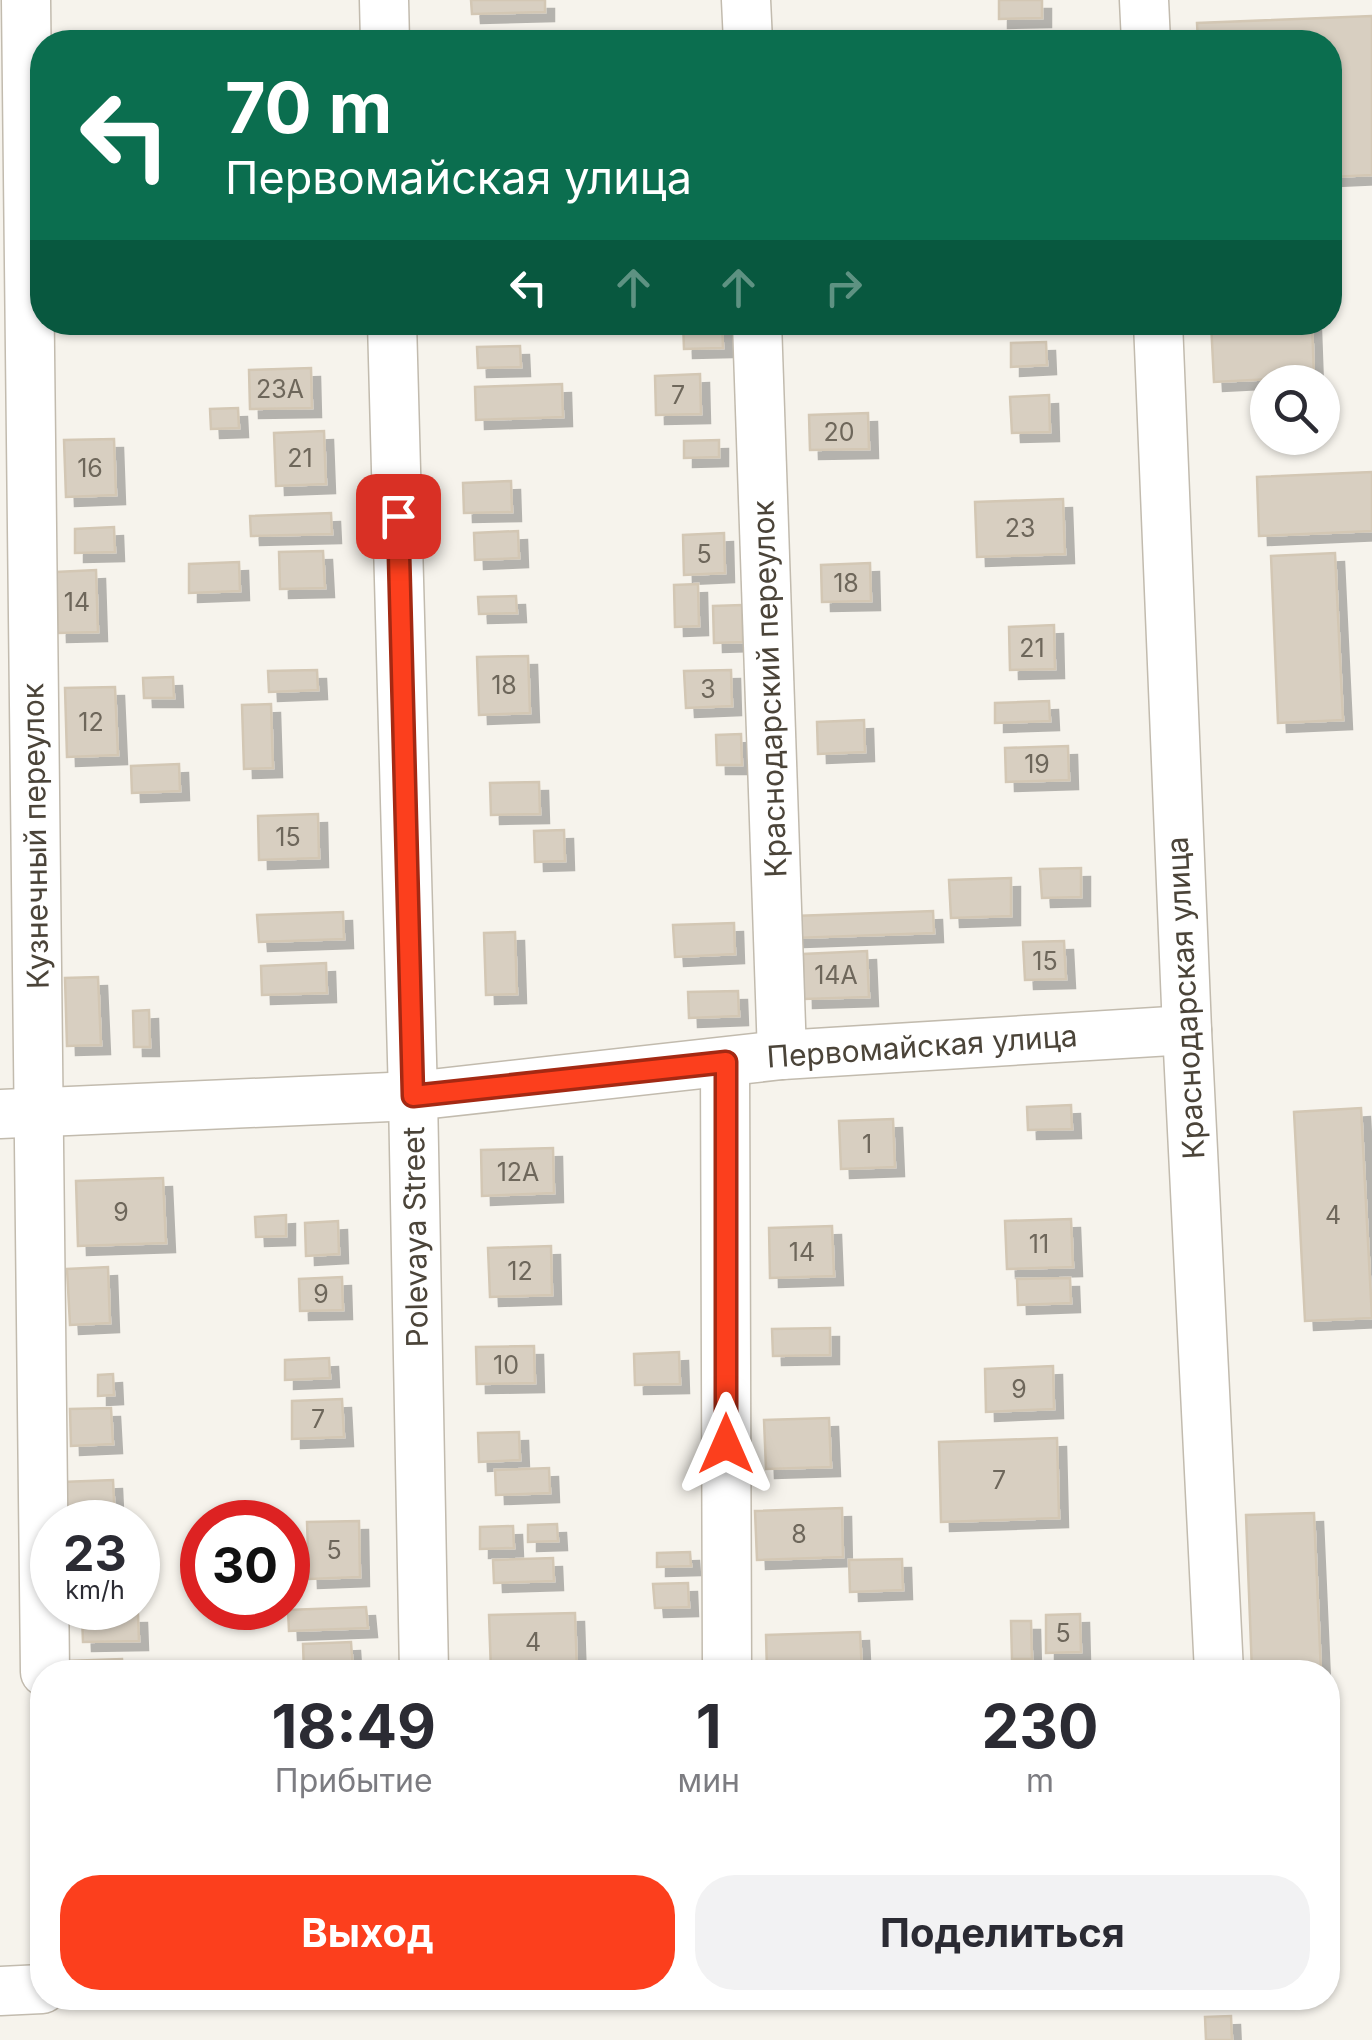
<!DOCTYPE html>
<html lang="ru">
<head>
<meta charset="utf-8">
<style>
  body { margin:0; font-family:Inter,sans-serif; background:#f2f2f3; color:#2b2b33; height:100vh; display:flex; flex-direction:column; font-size:38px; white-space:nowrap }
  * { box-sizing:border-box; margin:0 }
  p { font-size:32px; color:#7c7c81 }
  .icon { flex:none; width:55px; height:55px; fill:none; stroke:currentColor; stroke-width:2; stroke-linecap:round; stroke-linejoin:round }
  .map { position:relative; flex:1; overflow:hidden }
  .side { position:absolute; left:30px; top:1660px; width:1310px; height:350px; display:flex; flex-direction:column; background:#fff; border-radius:40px; box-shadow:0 2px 8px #0004 }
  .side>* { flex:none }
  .guide { position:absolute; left:30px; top:30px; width:1312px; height:305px; border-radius:40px; box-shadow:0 2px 8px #0004; background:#0b6e4f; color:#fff; overflow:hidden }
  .fabs { position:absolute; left:1250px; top:365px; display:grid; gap:20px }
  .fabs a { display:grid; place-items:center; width:90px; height:90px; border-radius:50%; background:#fff; box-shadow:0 2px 8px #0004; font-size:50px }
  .speed { position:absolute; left:30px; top:1500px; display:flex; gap:20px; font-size:50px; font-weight:700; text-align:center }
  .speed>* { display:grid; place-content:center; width:130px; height:130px; border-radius:50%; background:#fff; box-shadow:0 2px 8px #0004; line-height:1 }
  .speed small { font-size:25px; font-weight:400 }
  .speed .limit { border:15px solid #d22; background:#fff; color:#111 }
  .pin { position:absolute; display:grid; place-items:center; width:85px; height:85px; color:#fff; margin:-42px; border-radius:20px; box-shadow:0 5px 15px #0006 }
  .me { position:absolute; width:110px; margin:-55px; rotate:0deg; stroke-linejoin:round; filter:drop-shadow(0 0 8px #0008) }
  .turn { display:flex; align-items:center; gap:35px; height:210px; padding:0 30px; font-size:45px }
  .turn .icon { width:130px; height:130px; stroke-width:2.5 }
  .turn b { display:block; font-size:70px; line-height:85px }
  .lanes { display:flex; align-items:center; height:95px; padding:0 30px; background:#0003; justify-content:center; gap:50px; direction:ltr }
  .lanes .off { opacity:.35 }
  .eta { display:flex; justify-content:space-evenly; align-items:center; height:170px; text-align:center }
  .eta b { font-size:60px; font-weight:700; line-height:70px }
  .button { display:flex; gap:20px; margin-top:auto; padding:20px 30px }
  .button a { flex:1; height:115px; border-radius:40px; background:#fc3f1d; color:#fff; font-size:40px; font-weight:700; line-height:115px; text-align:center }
  .button a+a { background:#f2f2f3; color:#2b2b33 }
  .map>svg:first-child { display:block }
</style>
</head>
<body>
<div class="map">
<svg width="1372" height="2040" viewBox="0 0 1372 2040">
  <defs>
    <filter id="shadow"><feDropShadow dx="9" dy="9" stdDeviation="0" flood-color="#0004"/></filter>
  </defs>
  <rect width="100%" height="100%" fill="#f6f3ec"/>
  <g fill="#d8cfc1" stroke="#d3c7b4" stroke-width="2.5" filter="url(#shadow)">
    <polygon points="471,0 545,0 545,12 472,14"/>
    <polygon points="999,0 1042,0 1042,18 999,19"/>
    <polygon points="1372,16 1372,175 1330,177 1330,42 1198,42 1197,23"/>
    <polygon points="503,32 503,42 463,42 463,33"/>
    <polygon points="683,322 722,322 723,348 684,349"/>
    <polygon points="1211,322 1312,322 1314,377 1214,382"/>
    <polygon points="1046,342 1047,365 1011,367 1011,343"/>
    <polygon points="520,346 521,367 478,368 477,347"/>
    <polygon points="311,368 312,408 250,409 249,370"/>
    <polygon points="700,374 701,414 656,415 655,376"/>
    <polygon points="562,384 563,417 476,420 475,387"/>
    <polygon points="1049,395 1050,432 1012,433 1010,397"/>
    <polygon points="238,408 239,428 211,429 210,409"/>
    <polygon points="868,413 869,449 810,450 809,415"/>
    <polygon points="324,431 326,484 276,486 274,433"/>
    <polygon points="114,439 116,495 66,497 64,440"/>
    <polygon points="719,440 719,457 684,458 684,441"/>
    <polygon points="1372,472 1372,531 1259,536 1257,477"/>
    <polygon points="511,481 512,512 464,513 463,483"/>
    <polygon points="1063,499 1065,554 977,557 975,502"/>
    <polygon points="331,513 332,534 251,536 250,516"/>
    <polygon points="114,527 115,552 75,553 75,529"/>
    <polygon points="518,531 519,558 475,560 474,533"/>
    <polygon points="724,533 725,573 684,575 683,535"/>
    <polygon points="323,551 325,588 280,589 279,552"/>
    <polygon points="1335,553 1343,720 1278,723 1271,556"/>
    <polygon points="239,562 240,591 189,593 189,564"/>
    <polygon points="870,563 871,601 822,602 821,565"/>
    <polygon points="96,570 98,632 58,633 56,572"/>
    <polygon points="698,584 699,626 675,627 674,585"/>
    <polygon points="516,596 517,613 479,614 478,597"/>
    <polygon points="742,605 743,642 714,643 713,606"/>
    <polygon points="1054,625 1055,669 1010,670 1009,627"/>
    <polygon points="528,656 530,713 479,715 477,657"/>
    <polygon points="317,670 318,690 269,692 268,671"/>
    <polygon points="731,670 732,706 686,708 684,671"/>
    <polygon points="173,677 174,698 144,698 143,678"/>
    <polygon points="115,687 118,755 67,757 65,688"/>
    <polygon points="1049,701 1050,721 995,723 995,703"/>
    <polygon points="271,704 273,768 244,769 242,705"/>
    <polygon points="864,720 865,752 818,754 817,722"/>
    <polygon points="741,734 742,765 717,765 716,735"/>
    <polygon points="1068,746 1069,780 1006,782 1005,748"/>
    <polygon points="179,764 180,791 132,793 131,766"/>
    <polygon points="539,782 540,814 491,815 490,783"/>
    <polygon points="318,814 319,858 259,860 258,816"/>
    <polygon points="564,830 565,861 535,862 534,831"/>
    <polygon points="1081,868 1081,897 1042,898 1040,869"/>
    <polygon points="1011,878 1011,916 951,918 949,880"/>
    <polygon points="933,911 934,933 795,938 794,916"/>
    <polygon points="343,912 344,939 259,942 257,915"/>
    <polygon points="734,923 735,954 675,957 673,925"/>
    <polygon points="515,932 517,994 486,995 484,933"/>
    <polygon points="1064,941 1066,979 1025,980 1023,942"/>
    <polygon points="867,951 869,997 804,999 803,954"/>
    <polygon points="326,963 327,993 262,995 261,966"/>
    <polygon points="98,977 101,1045 67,1046 65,978"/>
    <polygon points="738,991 739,1016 689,1018 688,992"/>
    <polygon points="149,1010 150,1047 134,1047 133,1011"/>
    <polygon points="1071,1105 1072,1129 1028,1130 1027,1107"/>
    <polygon points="1361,1108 1372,1318 1305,1321 1294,1112"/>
    <polygon points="893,1119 895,1167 841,1169 839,1121"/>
    <polygon points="553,1148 554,1193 482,1196 481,1150"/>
    <polygon points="163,1178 166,1243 78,1246 76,1181"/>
    <polygon points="286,1215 286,1236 256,1237 255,1217"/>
    <polygon points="1071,1219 1073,1267 1007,1269 1005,1221"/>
    <polygon points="338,1221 339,1254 306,1256 305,1223"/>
    <polygon points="832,1226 834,1276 770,1278 769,1228"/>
    <polygon points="551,1246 552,1295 490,1297 488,1248"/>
    <polygon points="108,1267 110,1323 70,1325 67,1269"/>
    <polygon points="342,1277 343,1310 300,1311 299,1279"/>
    <polygon points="1070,1278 1071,1303 1018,1305 1017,1279"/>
    <polygon points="830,1328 830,1355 773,1356 772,1329"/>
    <polygon points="534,1346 535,1383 477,1384 476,1347"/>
    <polygon points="679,1352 680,1384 635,1385 634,1354"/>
    <polygon points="329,1358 330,1378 285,1380 285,1360"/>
    <polygon points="1053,1366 1054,1409 986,1412 985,1369"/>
    <polygon points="113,1374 114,1395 98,1396 98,1375"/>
    <polygon points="342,1399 344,1437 292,1439 292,1401"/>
    <polygon points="111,1408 113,1444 71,1446 70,1409"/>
    <polygon points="829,1418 831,1467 766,1469 764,1420"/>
    <polygon points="519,1432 520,1460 479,1462 478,1433"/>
    <polygon points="1057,1438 1059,1518 941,1522 939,1442"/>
    <polygon points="549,1468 550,1493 496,1495 495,1470"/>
    <polygon points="113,1480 115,1522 63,1522 62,1482"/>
    <polygon points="842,1508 843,1557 757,1560 755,1511"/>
    <polygon points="1314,1513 1321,1672 1252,1672 1246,1515"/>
    <polygon points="359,1521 360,1577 309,1579 307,1522"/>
    <polygon points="557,1524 558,1541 528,1542 528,1525"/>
    <polygon points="513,1526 514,1548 480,1549 480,1527"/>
    <polygon points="690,1552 691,1566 657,1567 657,1553"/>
    <polygon points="553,1558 554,1581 494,1583 493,1560"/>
    <polygon points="902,1559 903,1590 850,1592 849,1560"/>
    <polygon points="688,1583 689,1607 655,1608 653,1584"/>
    <polygon points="366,1607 368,1628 289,1631 288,1610"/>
    <polygon points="575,1613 577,1672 540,1672 540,1669 491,1671 489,1615"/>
    <polygon points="138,1614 139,1641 83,1642 82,1615"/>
    <polygon points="1080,1614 1081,1652 1046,1653 1046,1615"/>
    <polygon points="1011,1621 1031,1621 1032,1659 1012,1659"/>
    <polygon points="860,1632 862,1672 767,1672 766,1635"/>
    <polygon points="351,1642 353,1672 304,1672 303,1644"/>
    <polygon points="122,1659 123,1672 68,1672 67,1661"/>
    <polygon points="1231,2016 1232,2040 1206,2040 1205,2017"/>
  </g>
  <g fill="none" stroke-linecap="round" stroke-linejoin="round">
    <defs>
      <g id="minor">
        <polyline points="26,0 45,1672"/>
        <polyline points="384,0 385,42"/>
        <polyline points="746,0 748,42"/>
        <polyline points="1144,0 1146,42"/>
        <polyline points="392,322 413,1096 424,1672"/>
        <polyline points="757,322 782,1055"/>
        <polyline points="1158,322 1187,1030 1219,1672"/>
        <polyline points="725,1062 727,1672"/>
        <polyline points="0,1114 413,1096 782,1055 1187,1030"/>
        <polyline points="0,1991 42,1989"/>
      </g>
    </defs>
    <use href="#minor" stroke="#c2bbae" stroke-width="51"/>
    <use href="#minor" stroke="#fff" stroke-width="48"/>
  </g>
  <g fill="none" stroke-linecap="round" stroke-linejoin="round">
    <defs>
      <polyline id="route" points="398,516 413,1096 726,1062 726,1444"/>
    </defs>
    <use href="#route" stroke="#a42913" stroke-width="25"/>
    <use href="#route" stroke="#fc3f1d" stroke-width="18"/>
  </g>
  <g text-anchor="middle" stroke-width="9" stroke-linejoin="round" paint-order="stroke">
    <g font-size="25" fill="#6e675b">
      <text x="280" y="398">23А</text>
      <text x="678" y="404">7</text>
      <text x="839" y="441">20</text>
      <text x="300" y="467">21</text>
      <text x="90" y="477">16</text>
      <text x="1020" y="537">23</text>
      <text x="704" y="563">5</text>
      <text x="846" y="592">18</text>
      <text x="77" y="611">14</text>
      <text x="1032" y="657">21</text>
      <text x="504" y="694">18</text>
      <text x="708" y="698">3</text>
      <text x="91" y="731">12</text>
      <text x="1037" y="773">19</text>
      <text x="288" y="846">15</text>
      <text x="1045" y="970">15</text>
      <text x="836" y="984">14А</text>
      <text x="867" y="1153">1</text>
      <text x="518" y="1181">12А</text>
      <text x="121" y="1221">9</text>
      <text x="1333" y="1224">4</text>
      <text x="1039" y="1253">11</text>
      <text x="802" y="1261">14</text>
      <text x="520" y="1280">12</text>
      <text x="321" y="1303">9</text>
      <text x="506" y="1374">10</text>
      <text x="1019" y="1398">9</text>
      <text x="318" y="1428">7</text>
      <text x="999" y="1489">7</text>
      <text x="799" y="1543">8</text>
      <text x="334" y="1559">5</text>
      <text x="1063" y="1642">5</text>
      <text x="533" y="1651">4</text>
    </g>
    <g font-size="30" fill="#4b4439" stroke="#fff">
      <text transform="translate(770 689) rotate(-92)" y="10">Краснодарский переулок</text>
      <text transform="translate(36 836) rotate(-91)" y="10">Кузнечный переулок</text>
      <text transform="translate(1186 998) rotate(-93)" y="10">Краснодарская улица</text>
      <text transform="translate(922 1047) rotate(-4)" y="10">Первомайская улица</text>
      <text transform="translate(416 1237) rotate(-91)" y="10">Polevaya Street</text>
    </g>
  </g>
</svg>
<div class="fabs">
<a><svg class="icon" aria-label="search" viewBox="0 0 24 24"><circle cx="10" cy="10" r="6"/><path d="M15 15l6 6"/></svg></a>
</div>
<div class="speed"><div>23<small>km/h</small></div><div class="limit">30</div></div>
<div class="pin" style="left:398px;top:516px;background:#d93025"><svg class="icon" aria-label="arrive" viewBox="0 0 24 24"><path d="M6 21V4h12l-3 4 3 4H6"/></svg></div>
<svg class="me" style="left:726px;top:1444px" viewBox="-20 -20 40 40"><path d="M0-17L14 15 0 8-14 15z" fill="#fc3f1d" stroke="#fff" stroke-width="4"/></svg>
<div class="guide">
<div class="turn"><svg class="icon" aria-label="left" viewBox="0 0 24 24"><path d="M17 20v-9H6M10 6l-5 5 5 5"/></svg><div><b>70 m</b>Первомайская улица</div></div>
<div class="lanes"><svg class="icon" aria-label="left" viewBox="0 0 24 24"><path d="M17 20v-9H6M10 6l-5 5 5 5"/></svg><svg class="icon off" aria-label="ahead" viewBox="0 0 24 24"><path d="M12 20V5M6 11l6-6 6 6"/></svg><svg class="icon off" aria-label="ahead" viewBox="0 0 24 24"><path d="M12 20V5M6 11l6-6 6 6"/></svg><svg class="icon off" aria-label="right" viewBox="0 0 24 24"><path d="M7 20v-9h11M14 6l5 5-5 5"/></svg></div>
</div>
<section class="side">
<div class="eta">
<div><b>18:49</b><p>Прибытие</p></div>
<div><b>1</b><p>мин</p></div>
<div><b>230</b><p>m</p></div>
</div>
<div class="button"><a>Выход</a><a>Поделиться</a></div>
</section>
</div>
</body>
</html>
